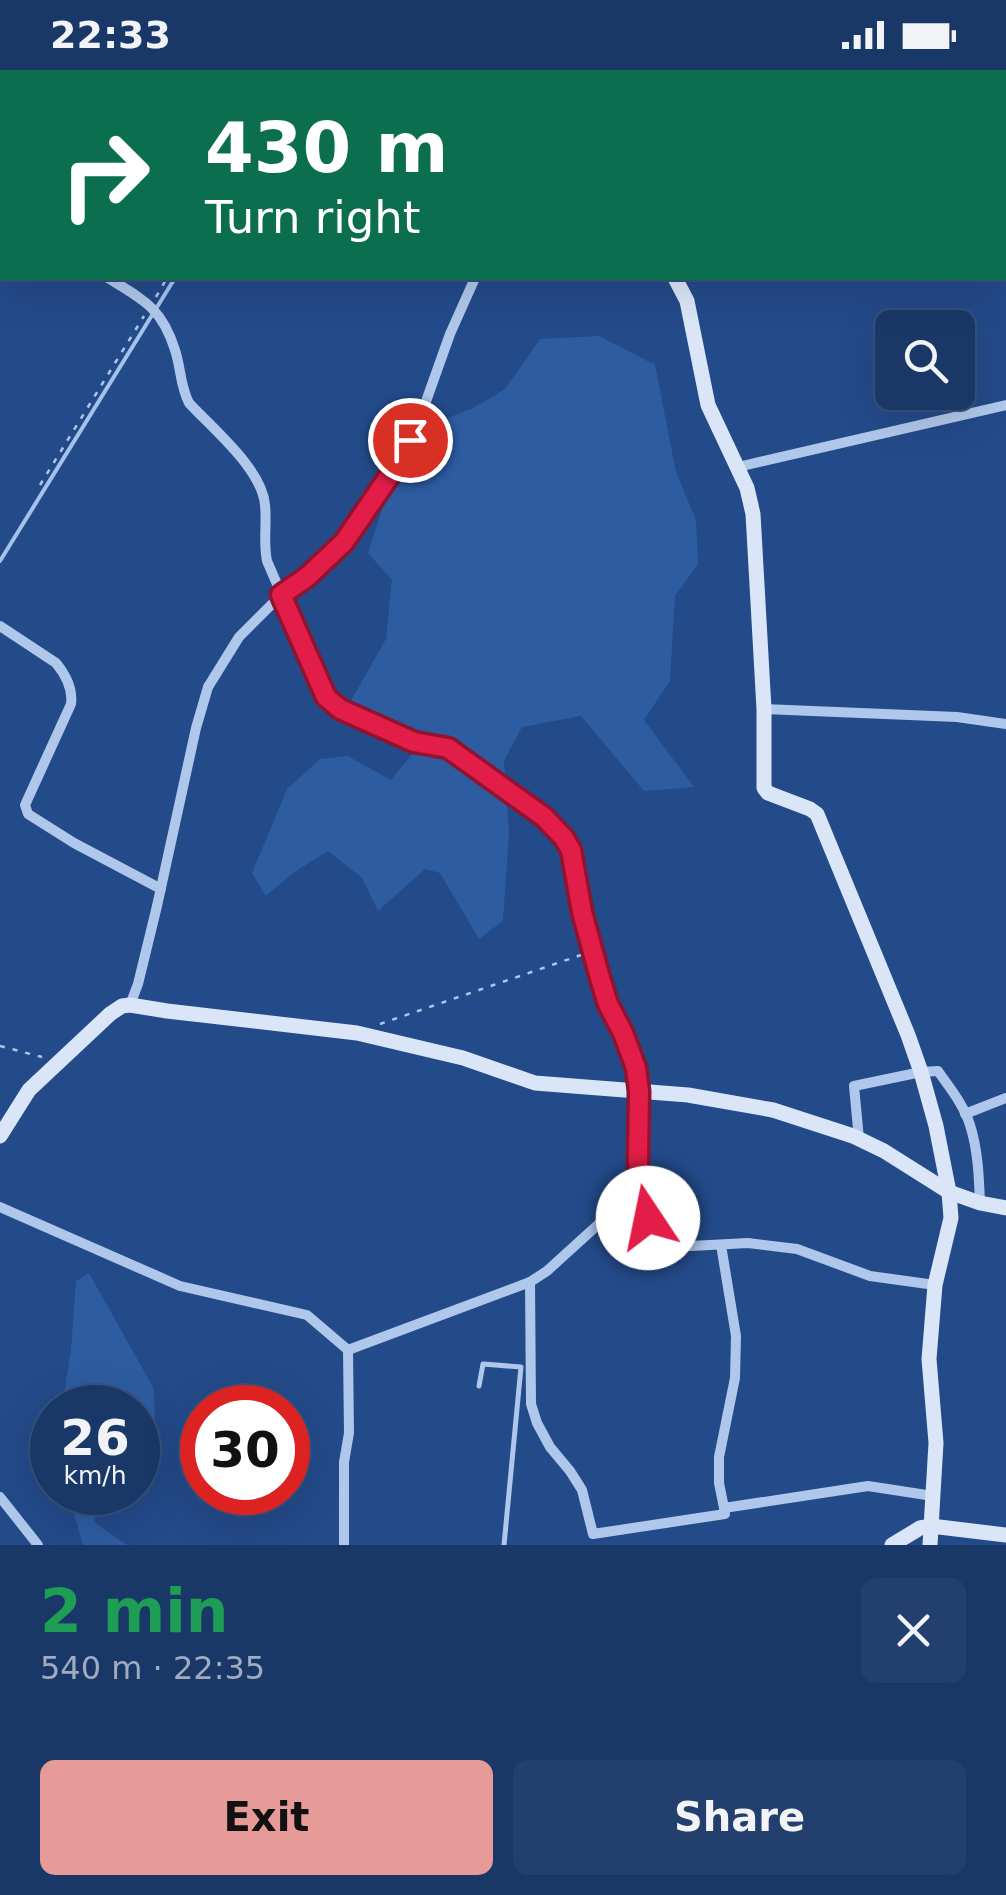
<!DOCTYPE html>
<html lang="en">
<head>
<meta charset="utf-8">
<style>
  body { margin:0; font-family:"DejaVu Sans",sans-serif; background:#233f6d; color:#f1f3f6; height:100vh; display:flex; flex-direction:column; font-size:38px; white-space:nowrap }
  * { box-sizing:border-box; margin:0 }
  p { font-size:32px; color:#9facc0 }
  .icon { flex:none; width:55px; height:55px; fill:none; stroke:currentColor; stroke-width:2; stroke-linecap:round; stroke-linejoin:round }
  .map { position:relative; height:1475px; overflow:hidden }
  .panel { display:flex; flex-direction:column; background:#1a3867; flex:1 }
  .panel>* { flex:none }
  .hud { position:absolute; left:0px; top:0px; width:1008px; height:210px; box-shadow:0 10px 40px #0002,0 0 0 2px #38527b; background:#0b6e4f; color:#fff; overflow:hidden }
  .fabs { position:absolute; left:875px; top:240px; display:grid; gap:20px }
  .fabs a { display:grid; place-items:center; width:100px; height:100px; border-radius:15px; background:#1a3867; box-shadow:0 10px 40px #0002,0 0 0 2px #38527b; font-size:50px }
  .speed { position:absolute; left:30px; top:1315px; display:flex; gap:20px; font-size:50px; font-weight:700; text-align:center }
  .speed>* { display:grid; place-content:center; width:130px; height:130px; border-radius:50%; background:#1a3867; box-shadow:0 10px 40px #0002,0 0 0 2px #38527b; line-height:1 }
  .speed small { font-size:25px; font-weight:400 }
  .speed .limit { border:15px solid #d22; background:#fff; color:#111 }
  .pin { position:absolute; display:grid; place-items:center; width:85px; height:85px; color:#fff; margin:-42px; border:5px solid #fff; border-radius:50%; box-shadow:0 2px 10px #0007 }
  .me { position:absolute; width:110px; margin:-55px; rotate:349deg; stroke-linejoin:round; filter:drop-shadow(0 0 8px #0008) }
  .turn { display:flex; align-items:center; gap:35px; height:210px; padding:0 40px; font-size:45px }
  .turn .icon { width:130px; height:130px; stroke-width:2.5 }
  .turn b { display:block; font-size:70px; line-height:85px }
  .round { display:grid; place-items:center; flex:none; width:105px; height:105px; border-radius:15px; background:#233f6d }
  .summary { display:flex; align-items:center; justify-content:space-between; height:170px; padding:0 40px }
  h1 { font-size:60px; font-weight:700; line-height:75px; color:#1e9e55 }
  .action { display:flex; gap:20px; margin-top:auto; padding:20px 40px }
  .action a { flex:1; height:115px; border-radius:15px; background:#e69b98; color:#111; font-size:40px; font-weight:700; line-height:115px; text-align:center }
  .action a+a { background:#233f6d; color:#f1f3f6 }
  .status { display:flex; justify-content:space-between; align-items:center; height:70px; padding:0 50px; background:#1a3867; direction:ltr }
  .status svg { height:28px; fill:currentColor }
  .map>svg:first-child { display:block }
</style>
</head>
<body>
<div class="status"><b>22:33</b><svg viewBox="0 0 49 12"><path d="M0 12V9h3v3zM5 12V6h3v6zM10 12V3h3v9zM15 12V0h3v12zM26 1h20v11H26zM47 4h2v5h-2z"/></svg></div>
<div class="map">
<svg width="1006" height="1475" viewBox="0 0 1006 1475">
  <rect width="100%" height="100%" fill="#234a89"/>
  <g fill="#2d5ca1">
    <polygon points="599,266 655,295 676,402 696,450 698,494 675,526 670,611 644,650 694,717 644,721 581,646 522,657 504,691 509,762 503,851 479,869 440,803 425,799 378,841 362,808 328,781 293,803 266,826 252,803 287,719 320,689 348,686 391,710 427,666 368,643 350,632 386,569 392,510 368,483 388,420 435,353 473,338 505,319 540,269"/>
    <polygon points="89,1203 154,1319 155,1359 146,1388 138,1393 138,1338 62,1337 71,1280 76,1211"/>
    <polygon points="68,1423 100,1423 94,1452 127,1475 83,1475"/>
  </g>
  <g fill="none" stroke-linecap="round" stroke-linejoin="round">
    <g stroke="#a3c1eb" stroke-width="4">
      <polyline points="299,2 300,0"/>
      <polyline points="0,491 175,208"/>
    </g>
    <g stroke="#afc7ea" stroke-width="2.5" stroke-dasharray="5 8" stroke-linecap="butt">
      <polyline points="276,0 287,2"/>
      <polyline points="290,2 292,0"/>
      <polyline points="156,227 167,208"/>
      <polyline points="40,415 144,246"/>
      <polyline points="380,954 581,885"/>
      <polyline points="0,976 42,987"/>
    </g>
    <polyline stroke="#afc7ea" stroke-width="5" points="479,1316 483,1294 521,1297 504,1475"/>
    <g stroke="#afc7ea" stroke-width="10">
      <polyline points="0,125 2,126"/>
      <path d="M108,208C144,230 162,238 175,280C181,298 180,316 189,333C213,359 262,399 265,435C267,454 263,472 267,491L326,627L340,639L414,673L448,678L544,747L564,768L571,780L582,842L591,881L608,935L623,963L636,998L639,1021L638,1093L641,1127L659,1174L691,1176L748,1173L797,1179L870,1206L935,1215"/>
      <polyline points="738,397 1006,335"/>
      <path d="M0,556L56,593C65,604 73,619 71,634L25,735L28,744L74,773L161,819"/>
      <polyline points="764,639 957,647 1006,654"/>
      <polyline points="130,935 138,914 157,836 196,658 208,617 239,567 281,525 307,507 344,472 371,435 401,389 419,351 450,264 475,208"/>
      <polyline points="965,1044 1006,1028"/>
      <path d="M859,1069L854,1016L921,1002L938,1001C949,1017 964,1035 970,1055C978,1080 979,1107 980,1133"/>
      <polyline points="0,1137 180,1216 307,1245 348,1280"/>
      <polyline points="721,1175 736,1266 735,1308 719,1387 719,1413 724,1438"/>
      <polyline points="530,1212 531,1334 537,1353 550,1377 570,1401 582,1420 593,1464 725,1444 724,1438 868,1416 933,1426"/>
      <polyline points="348,1280 530,1212 547,1201 613,1141 641,1127"/>
      <polyline points="0,1427 38,1475"/>
      <polyline points="344,1475 344,1392 349,1363 348,1280"/>
    </g>
    <g stroke="#dae5f8" stroke-width="15">
      <polyline points="626,2 628,0"/>
      <polyline points="0,143 2,143"/>
      <polyline points="675,208 687,231 708,335 747,418 753,444 764,639 764,718 768,723 810,739 817,744 908,965 921,1002 936,1056 949,1122 951,1148 935,1215 929,1289 936,1373 930,1475"/>
      <polyline points="0,1066 29,1020 110,944 122,936 130,935 167,941 357,963 463,988 535,1013 688,1025 773,1040 853,1066 884,1081 949,1122 980,1133 1006,1138"/>
      <polyline points="892,1475 920,1458 931,1456 1006,1465"/>
    </g>
  </g>
  <g fill="none" stroke-linecap="round" stroke-linejoin="round">
    <defs>
      <polyline id="route" points="410,370 401,389 344,472 307,507 281,525 326,627 340,639 414,672 448,678 544,747 564,768 571,780 582,842 600,908 608,934 623,963 636,998 639,1021 638,1092 642,1126 648,1148"/>
    </defs>
    <use href="#route" stroke="#92132f" stroke-width="25"/>
    <use href="#route" stroke="#e11d48" stroke-width="18"/>
  </g>
</svg>
<div class="fabs">
<a><svg class="icon" aria-label="search" viewBox="0 0 24 24"><circle cx="10" cy="10" r="6"/><path d="M15 15l6 6"/></svg></a>
</div>
<div class="speed"><div>26<small>km/h</small></div><div class="limit">30</div></div>
<div class="pin" style="left:410px;top:370px;background:#d93025"><svg class="icon" aria-label="arrive" viewBox="0 0 24 24"><path d="M6 21V4h12l-3 4 3 4H6"/></svg></div>
<svg class="me" style="left:648px;top:1148px" viewBox="-20 -20 40 40"><circle r="19" fill="#fff"/><path d="M0-13L10 11 0 6-10 11z" fill="#e11d48"/></svg>
<div class="hud">
<div class="turn"><svg class="icon" aria-label="right" viewBox="0 0 24 24"><path d="M7 20v-9h11M14 6l5 5-5 5"/></svg><div><b>430 m</b>Turn right</div></div>
</div>
</div>
<section class="panel">
<div class="summary"><div><h1>2 min</h1><p>540 m · 22:35</p></div><a class="round"><svg class="icon" aria-label="close" viewBox="0 0 24 24"><path d="M6 6l12 12M18 6L6 18"/></svg></a></div>
<div class="action"><a>Exit</a><a>Share</a></div>
</section>
</body>
</html>
